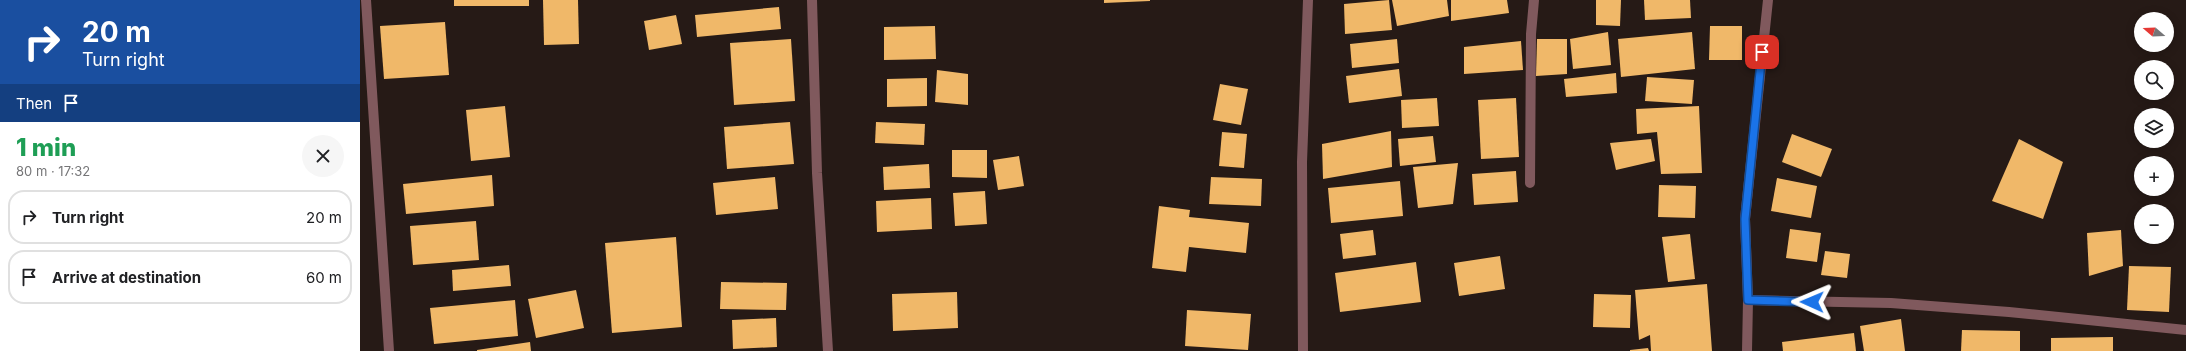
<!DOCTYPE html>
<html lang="en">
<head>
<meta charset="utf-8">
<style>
  body { margin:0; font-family:Inter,sans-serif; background:#f6f6f6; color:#202124; height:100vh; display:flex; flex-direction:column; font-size:15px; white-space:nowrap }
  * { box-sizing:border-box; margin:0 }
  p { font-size:13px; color:#757577 }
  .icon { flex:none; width:22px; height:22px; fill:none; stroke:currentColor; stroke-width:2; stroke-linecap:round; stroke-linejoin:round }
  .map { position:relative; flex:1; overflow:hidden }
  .sheet { display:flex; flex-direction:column; background:#fff; width:360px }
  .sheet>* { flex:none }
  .top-card { background:#1a4fa0; color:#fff; overflow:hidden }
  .needle { width:26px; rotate:289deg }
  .buttons { position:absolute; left:1774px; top:12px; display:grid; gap:8px }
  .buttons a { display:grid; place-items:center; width:40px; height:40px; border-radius:50%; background:#fff; box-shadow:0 2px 10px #0003; font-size:20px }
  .pin { position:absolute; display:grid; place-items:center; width:34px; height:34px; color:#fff; margin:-17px; border-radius:8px; box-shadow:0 2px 6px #0006 }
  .me { position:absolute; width:44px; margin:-22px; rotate:271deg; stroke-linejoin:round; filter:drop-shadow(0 0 3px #0008) }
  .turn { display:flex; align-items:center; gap:14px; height:84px; padding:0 16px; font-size:18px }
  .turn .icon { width:52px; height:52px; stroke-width:2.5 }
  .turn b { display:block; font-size:28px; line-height:34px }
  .then { display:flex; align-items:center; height:38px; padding:0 16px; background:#0003; gap:8px; font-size:15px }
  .round { display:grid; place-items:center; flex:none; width:42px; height:42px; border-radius:21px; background:#f6f6f6 }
  .headline { display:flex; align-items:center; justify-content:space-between; height:68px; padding:0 16px }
  h1 { font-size:24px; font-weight:800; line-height:30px; color:#1e9e55 }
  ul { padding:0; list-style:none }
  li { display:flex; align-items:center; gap:12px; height:54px; margin:0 8px 6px; padding:0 8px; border:2px solid #e0e0e0; border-radius:16px }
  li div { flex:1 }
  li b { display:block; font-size:15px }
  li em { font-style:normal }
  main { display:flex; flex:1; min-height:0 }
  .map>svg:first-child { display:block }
</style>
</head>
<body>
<main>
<section class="sheet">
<div class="top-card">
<div class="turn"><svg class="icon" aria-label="right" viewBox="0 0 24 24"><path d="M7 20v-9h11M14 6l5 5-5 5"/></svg><div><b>20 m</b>Turn right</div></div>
<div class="then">Then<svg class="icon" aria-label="arrive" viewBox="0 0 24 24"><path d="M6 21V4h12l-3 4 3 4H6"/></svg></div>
</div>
<div class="headline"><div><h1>1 min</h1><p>80 m · 17:32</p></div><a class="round"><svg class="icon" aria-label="close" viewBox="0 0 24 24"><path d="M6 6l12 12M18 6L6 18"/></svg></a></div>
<ul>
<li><svg class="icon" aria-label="right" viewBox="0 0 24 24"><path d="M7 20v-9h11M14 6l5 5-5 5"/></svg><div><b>Turn right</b></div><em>20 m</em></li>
<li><svg class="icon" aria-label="arrive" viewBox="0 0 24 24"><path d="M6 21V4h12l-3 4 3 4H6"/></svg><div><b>Arrive at destination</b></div><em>60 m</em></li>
</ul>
</section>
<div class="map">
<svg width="1826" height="351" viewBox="0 0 1826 351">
  <rect width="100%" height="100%" fill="#261a16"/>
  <g fill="#f0b869">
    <rect x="94" y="0" width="75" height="6"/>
    <polygon points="183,0 218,0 219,44 184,45"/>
    <polygon points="744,0 790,0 790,1 744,3"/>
    <polygon points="1029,0 1032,30 985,34 984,4"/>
    <polygon points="1032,0 1087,0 1089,16 1037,26"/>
    <polygon points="1091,0 1147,0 1149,13 1091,21"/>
    <polygon points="1236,0 1261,0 1260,26 1236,25"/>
    <polygon points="1284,0 1330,0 1331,18 1285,20"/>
    <polygon points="419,7 421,29 337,37 335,15"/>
    <polygon points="316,15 322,44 289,50 284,21"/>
    <polygon points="85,22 89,75 24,79 20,26"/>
    <polygon points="575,26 576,59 524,60 524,27"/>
    <polygon points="1350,26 1382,26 1382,60 1349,60"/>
    <polygon points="1248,32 1251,65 1213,69 1210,39"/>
    <polygon points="1332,32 1335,69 1261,77 1258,39"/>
    <polygon points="431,39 435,101 374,105 370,43"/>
    <polygon points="1037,39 1039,63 992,68 990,44"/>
    <polygon points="1177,39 1207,39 1207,74 1176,76"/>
    <polygon points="1161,41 1163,70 1104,74 1104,47"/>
    <polygon points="1039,69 1042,96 989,103 986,76"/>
    <polygon points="577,70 608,74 608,105 575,102"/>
    <polygon points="1256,73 1257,93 1206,97 1204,79"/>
    <polygon points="1287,77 1334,80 1332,104 1285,101"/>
    <polygon points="567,78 567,106 527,107 527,79"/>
    <polygon points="860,84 888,89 881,125 853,120"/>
    <polygon points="1077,98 1079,126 1042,128 1041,100"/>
    <polygon points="1156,98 1159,157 1121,159 1118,100"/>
    <polygon points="145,106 150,157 111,161 106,110"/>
    <polygon points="1339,106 1342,173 1301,174 1297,132 1277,134 1276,109"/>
    <polygon points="430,122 434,164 367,169 364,127"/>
    <polygon points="516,122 565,124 564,145 515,143"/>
    <polygon points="1031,131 1032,167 963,179 962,144"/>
    <polygon points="862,132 887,134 884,168 859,166"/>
    <polygon points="1432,134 1472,149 1461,177 1422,162"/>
    <polygon points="1073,136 1076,162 1040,166 1038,139"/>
    <polygon points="1291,139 1295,161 1256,170 1250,143"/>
    <polygon points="1659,139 1703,162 1683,219 1632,201"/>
    <polygon points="592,150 627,150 627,178 592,177"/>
    <polygon points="659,156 664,186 638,190 633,160"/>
    <polygon points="1098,163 1093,204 1058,208 1053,167"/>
    <polygon points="569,164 570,188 524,190 523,167"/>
    <polygon points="1156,171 1158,202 1114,205 1112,174"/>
    <polygon points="132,175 134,206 46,214 43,184"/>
    <polygon points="415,177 418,209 356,215 353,183"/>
    <polygon points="851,177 902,179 901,206 849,204"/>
    <polygon points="1417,178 1457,186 1451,218 1411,211"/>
    <polygon points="1040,181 1043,216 971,223 968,188"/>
    <polygon points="1299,185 1336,186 1335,218 1298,217"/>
    <polygon points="625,191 627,224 595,226 593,193"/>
    <polygon points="571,198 572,229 517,232 516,201"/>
    <polygon points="799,206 830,210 829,217 889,223 886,253 829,247 826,272 792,268"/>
    <polygon points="116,221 119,260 53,265 50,226"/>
    <polygon points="1430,229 1461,233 1457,262 1426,258"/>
    <polygon points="1013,230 1016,255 983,259 980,234"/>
    <polygon points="1761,230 1763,266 1729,276 1727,233"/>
    <polygon points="1330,234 1335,279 1308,282 1302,237"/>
    <polygon points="316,237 322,327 252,333 245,243"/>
    <polygon points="1465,251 1490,254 1487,278 1461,275"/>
    <polygon points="1140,256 1145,289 1099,296 1094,263"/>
    <polygon points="1056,262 1061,302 980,312 975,273"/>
    <polygon points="149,265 151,286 93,291 92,270"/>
    <polygon points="1769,266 1811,267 1809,312 1767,310"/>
    <polygon points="361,282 427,283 426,310 360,309"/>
    <polygon points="1347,284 1352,351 1291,351 1290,335 1279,340 1275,290"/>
    <polygon points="216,290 224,328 176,338 168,299"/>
    <polygon points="597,292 598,328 533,331 532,294"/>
    <polygon points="1234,294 1271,295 1270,328 1233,327"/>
    <polygon points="155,300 158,336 74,344 70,308"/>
    <polygon points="827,310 891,314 888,350 825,346"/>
    <polygon points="416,318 417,347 373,349 372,320"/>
    <polygon points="1541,319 1545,351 1504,351 1500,326"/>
    <polygon points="1602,330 1660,331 1660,351 1601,351"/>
    <polygon points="1494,333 1496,351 1423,351 1422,342"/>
    <polygon points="1753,337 1753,351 1691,351 1691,338"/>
    <polygon points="170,342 171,351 117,351 117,350"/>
    <polygon points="1288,348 1289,351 1270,351 1270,350"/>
  </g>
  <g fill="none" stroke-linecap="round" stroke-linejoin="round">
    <g stroke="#80595d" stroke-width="10">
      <polyline points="6,0 29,351"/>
      <polyline points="452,0 457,173 468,351"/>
      <polyline points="1170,183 1171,34 1174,0"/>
      <polyline points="1388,300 1531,303 1649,312 1826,330"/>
      <polyline points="943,351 942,162 948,0"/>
      <polyline points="1387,351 1388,300 1385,219 1408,0"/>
    </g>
  </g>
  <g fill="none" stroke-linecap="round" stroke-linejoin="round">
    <defs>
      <polyline id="route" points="1402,52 1385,219 1388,300 1452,302"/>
    </defs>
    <use href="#route" stroke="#114b97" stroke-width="10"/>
    <use href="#route" stroke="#1a73e8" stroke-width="7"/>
  </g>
</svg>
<div class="buttons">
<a><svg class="needle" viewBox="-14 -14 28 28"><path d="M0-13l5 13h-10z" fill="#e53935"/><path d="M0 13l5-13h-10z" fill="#757577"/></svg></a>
<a><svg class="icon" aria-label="search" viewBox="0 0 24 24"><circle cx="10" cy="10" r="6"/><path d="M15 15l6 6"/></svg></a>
<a><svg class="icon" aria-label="layers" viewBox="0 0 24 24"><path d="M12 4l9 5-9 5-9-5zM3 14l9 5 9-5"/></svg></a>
<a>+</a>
<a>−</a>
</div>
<div class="pin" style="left:1402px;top:52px;background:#d93025"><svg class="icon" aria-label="arrive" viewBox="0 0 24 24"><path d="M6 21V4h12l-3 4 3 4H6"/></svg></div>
<svg class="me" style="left:1452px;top:302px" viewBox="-20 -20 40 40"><path d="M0-17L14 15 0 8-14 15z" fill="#1a73e8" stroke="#fff" stroke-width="4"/></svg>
</div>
</main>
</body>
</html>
